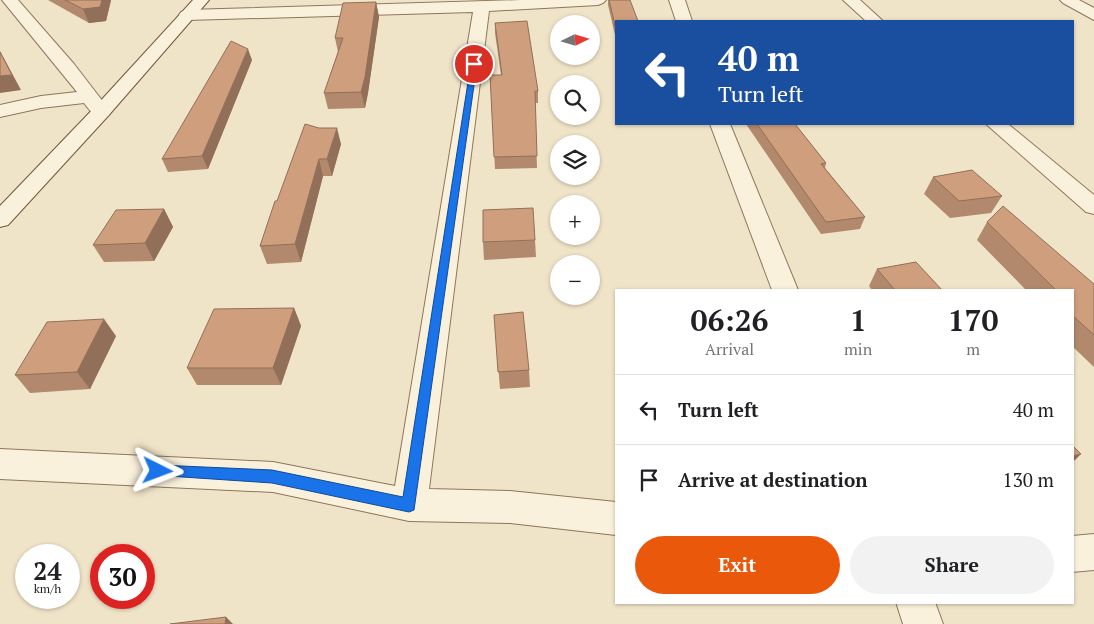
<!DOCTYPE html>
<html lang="en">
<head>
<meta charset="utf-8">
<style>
  body { margin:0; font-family:"PT Serif",serif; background:#f2f2f2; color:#202124; height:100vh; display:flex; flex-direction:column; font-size:19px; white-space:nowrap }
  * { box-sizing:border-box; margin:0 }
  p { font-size:16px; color:#757577 }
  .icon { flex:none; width:28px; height:28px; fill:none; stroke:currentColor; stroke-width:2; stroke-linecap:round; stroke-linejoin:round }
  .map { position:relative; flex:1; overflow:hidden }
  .side { position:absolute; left:615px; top:289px; width:459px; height:315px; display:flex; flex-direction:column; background:#fff; border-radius:0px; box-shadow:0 1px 4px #0004 }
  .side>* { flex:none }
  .hud { position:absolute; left:615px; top:20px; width:459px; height:105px; border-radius:0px; box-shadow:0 1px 4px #0004; background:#1a4fa0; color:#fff; overflow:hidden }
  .needle { width:32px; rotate:85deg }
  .tools { position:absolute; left:550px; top:15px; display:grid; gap:10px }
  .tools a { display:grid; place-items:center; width:50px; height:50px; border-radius:50%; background:#fff; box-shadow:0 1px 4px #0004; font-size:25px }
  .speed { position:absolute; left:15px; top:544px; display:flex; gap:10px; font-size:25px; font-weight:700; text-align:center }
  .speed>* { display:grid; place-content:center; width:65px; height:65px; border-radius:50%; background:#fff; box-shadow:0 1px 4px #0004; line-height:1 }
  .speed small { font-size:12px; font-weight:400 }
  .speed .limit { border:8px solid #d22; background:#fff; color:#111 }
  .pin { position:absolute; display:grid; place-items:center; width:42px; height:42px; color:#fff; margin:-21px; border:2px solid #fff; border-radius:50%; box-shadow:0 1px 5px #0007 }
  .me { position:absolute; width:55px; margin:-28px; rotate:93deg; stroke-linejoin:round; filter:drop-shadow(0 0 4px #0008) }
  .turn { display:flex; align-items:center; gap:18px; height:105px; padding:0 20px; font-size:22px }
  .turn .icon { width:65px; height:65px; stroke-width:2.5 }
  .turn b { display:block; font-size:35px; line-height:42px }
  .eta { display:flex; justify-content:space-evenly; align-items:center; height:85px; text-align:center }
  .eta b { font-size:30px; font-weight:800; line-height:35px }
  .primary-button { display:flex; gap:10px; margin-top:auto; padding:10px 20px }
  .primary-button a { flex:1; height:58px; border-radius:30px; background:#ea580c; color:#fff; font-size:20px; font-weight:800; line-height:58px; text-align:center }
  .primary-button a+a { background:#f2f2f2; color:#202124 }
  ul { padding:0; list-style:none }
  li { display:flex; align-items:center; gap:15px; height:70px; padding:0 20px; border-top:1px solid #e0e0e0 }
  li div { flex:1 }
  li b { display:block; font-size:19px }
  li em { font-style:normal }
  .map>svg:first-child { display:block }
</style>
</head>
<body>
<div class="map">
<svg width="1094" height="624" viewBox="0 0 1094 624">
  <rect width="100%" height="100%" fill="#f0e4c8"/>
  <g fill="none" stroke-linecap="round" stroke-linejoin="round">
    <defs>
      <g id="street">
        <path d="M2,0H18L74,64L111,112L108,116C95,119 92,113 84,103L41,108L0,117V105L41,96L77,92Z"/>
        <polygon points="521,0 606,0 603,3 598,5 489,11 429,489 510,491 616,502 616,535 510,523 409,521 273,492 0,479 0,449 273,462 395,486 473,12 187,20 181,18 179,15 181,12 187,10"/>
        <polygon points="669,0 685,0 692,21 676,21"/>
        <polygon points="843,0 860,0 883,21 866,21"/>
        <polygon points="1060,0 1079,0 1094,8 1094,20 1063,3"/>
        <polygon points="710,124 730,124 798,290 772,290"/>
        <polygon points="986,124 1008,124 1094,195 1094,214 1086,212"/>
        <polygon points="1094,534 1094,570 1072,572 1072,536"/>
        <polygon points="896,602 935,602 943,624 903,624"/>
      </g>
      <polygon id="secondary" points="193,0 209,0 108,116 8,225 0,227 0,206 94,108"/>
    </defs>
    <use href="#street" stroke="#8d765c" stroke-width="2"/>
    <use href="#secondary" stroke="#6f573f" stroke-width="2"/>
    <use href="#street" fill="#faf1dc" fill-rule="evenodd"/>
    <use href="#secondary" fill="#faf1dc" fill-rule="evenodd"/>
  </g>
  <g fill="#b2896c">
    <polygon points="48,0 111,0 106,21 89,23"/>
    <polygon points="608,0 630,0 616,21 616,39 608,5"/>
    <polygon points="376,2 379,17 368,93 365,108 328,109 324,93 338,52 335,38"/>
    <polygon points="495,23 538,91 538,103 535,103 537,168 495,169 490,75 501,75 495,33"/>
    <polygon points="252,60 208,169 168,172 162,159"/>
    <polygon points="746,124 795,124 826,163 825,168 865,217 860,229 821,234"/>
    <polygon points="319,128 341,144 332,176 323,176 301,262 267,264 260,246 277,201"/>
    <polygon points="933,177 1002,196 991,213 950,218 924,194"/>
    <polygon points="164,209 173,227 154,261 104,262 93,245"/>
    <polygon points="987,222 1094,284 1094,367 1072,346 1072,290 1026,290 977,240"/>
    <polygon points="535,240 536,257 484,260 483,242"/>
    <polygon points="877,269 942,290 872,290 869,286"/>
    <polygon points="294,308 301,326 281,385 197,385 187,368"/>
    <polygon points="494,315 529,370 530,387 500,389"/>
    <polygon points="116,336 90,389 30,393 15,375"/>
  </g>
  <g fill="#916f58">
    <polygon points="102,0 111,0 106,21 89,23 83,9"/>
    <polygon points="376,2 379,17 368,93 365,108 361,92"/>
    <polygon points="248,49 252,60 208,169 202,156"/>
    <polygon points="0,51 21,90 0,93"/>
    <polygon points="337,128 341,144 332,176 327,159"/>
    <polygon points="319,159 323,176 301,262 295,244"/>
    <polygon points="164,209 173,227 154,261 145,243"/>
    <polygon points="294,308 301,326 281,385 273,368"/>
    <polygon points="104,319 116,336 90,389 77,372"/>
    <polygon points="1081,454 1072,463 1072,456"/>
    <polygon points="226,617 233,624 225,624"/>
  </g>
  <g fill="#cf9f7d" stroke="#916f58">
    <polygon points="65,0 102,0 100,7 83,9"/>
    <polygon points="609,0 630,0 638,21 616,21 616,29"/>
    <polygon points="376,2 365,77 361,92 324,93 343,38 335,38 343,3"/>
    <polygon points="527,21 538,91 535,91 537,156 494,157 490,75 502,75 495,23"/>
    <polygon points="231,41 248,49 202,156 162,159"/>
    <polygon points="0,52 12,75 0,76"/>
    <polygon points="305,124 319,128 337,128 327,159 319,159 295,244 260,246 275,201 277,201"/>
    <polygon points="757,124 795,124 826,163 821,164 865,217 826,222"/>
    <polygon points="972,170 1002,196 959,201 933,177"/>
    <polygon points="1003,206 1094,284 1094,335 1072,315 1072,290 1056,290 987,222"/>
    <polygon points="533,208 535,240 483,242 483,210"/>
    <polygon points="164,209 145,243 93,245 116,210"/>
    <polygon points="916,262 942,290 895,290 877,269"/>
    <polygon points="294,308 273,368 187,368 214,309"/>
    <polygon points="523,312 529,370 498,372 494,315"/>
    <polygon points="104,319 77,372 15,375 47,322"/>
    <polygon points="1072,445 1081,454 1072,456"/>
    <polygon points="226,617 225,624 170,624"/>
  </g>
  <polygon fill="#1a73e8" stroke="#114b97" points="471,63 477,64 414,510 409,512 272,483 153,475 151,471 153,467 158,465 272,470 403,497"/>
</svg>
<div class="tools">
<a><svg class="needle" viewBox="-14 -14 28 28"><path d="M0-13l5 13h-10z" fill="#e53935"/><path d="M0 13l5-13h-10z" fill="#757577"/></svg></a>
<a><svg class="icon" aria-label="search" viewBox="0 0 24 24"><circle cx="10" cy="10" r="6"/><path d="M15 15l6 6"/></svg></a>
<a><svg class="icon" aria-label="layers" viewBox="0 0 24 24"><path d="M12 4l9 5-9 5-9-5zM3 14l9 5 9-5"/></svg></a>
<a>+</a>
<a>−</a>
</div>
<div class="speed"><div>24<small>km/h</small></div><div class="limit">30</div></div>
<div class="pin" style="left:474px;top:64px;background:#d93025"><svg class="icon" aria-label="arrive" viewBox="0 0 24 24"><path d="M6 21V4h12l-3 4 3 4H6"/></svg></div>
<svg class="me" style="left:158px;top:471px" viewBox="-20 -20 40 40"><path d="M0-17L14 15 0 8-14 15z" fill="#1a73e8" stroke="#fff" stroke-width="4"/></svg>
<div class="hud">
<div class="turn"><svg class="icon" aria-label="left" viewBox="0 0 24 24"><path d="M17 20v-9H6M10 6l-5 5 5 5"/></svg><div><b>40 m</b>Turn left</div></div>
</div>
<section class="side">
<div class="eta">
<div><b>06:26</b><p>Arrival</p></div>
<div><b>1</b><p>min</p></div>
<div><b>170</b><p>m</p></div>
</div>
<ul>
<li><svg class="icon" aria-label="left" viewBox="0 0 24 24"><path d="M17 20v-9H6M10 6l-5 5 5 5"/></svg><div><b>Turn left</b></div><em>40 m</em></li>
<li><svg class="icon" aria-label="arrive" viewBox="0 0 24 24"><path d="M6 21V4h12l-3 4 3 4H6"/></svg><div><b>Arrive at destination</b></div><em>130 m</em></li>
</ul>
<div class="primary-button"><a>Exit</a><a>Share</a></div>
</section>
</div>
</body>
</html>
